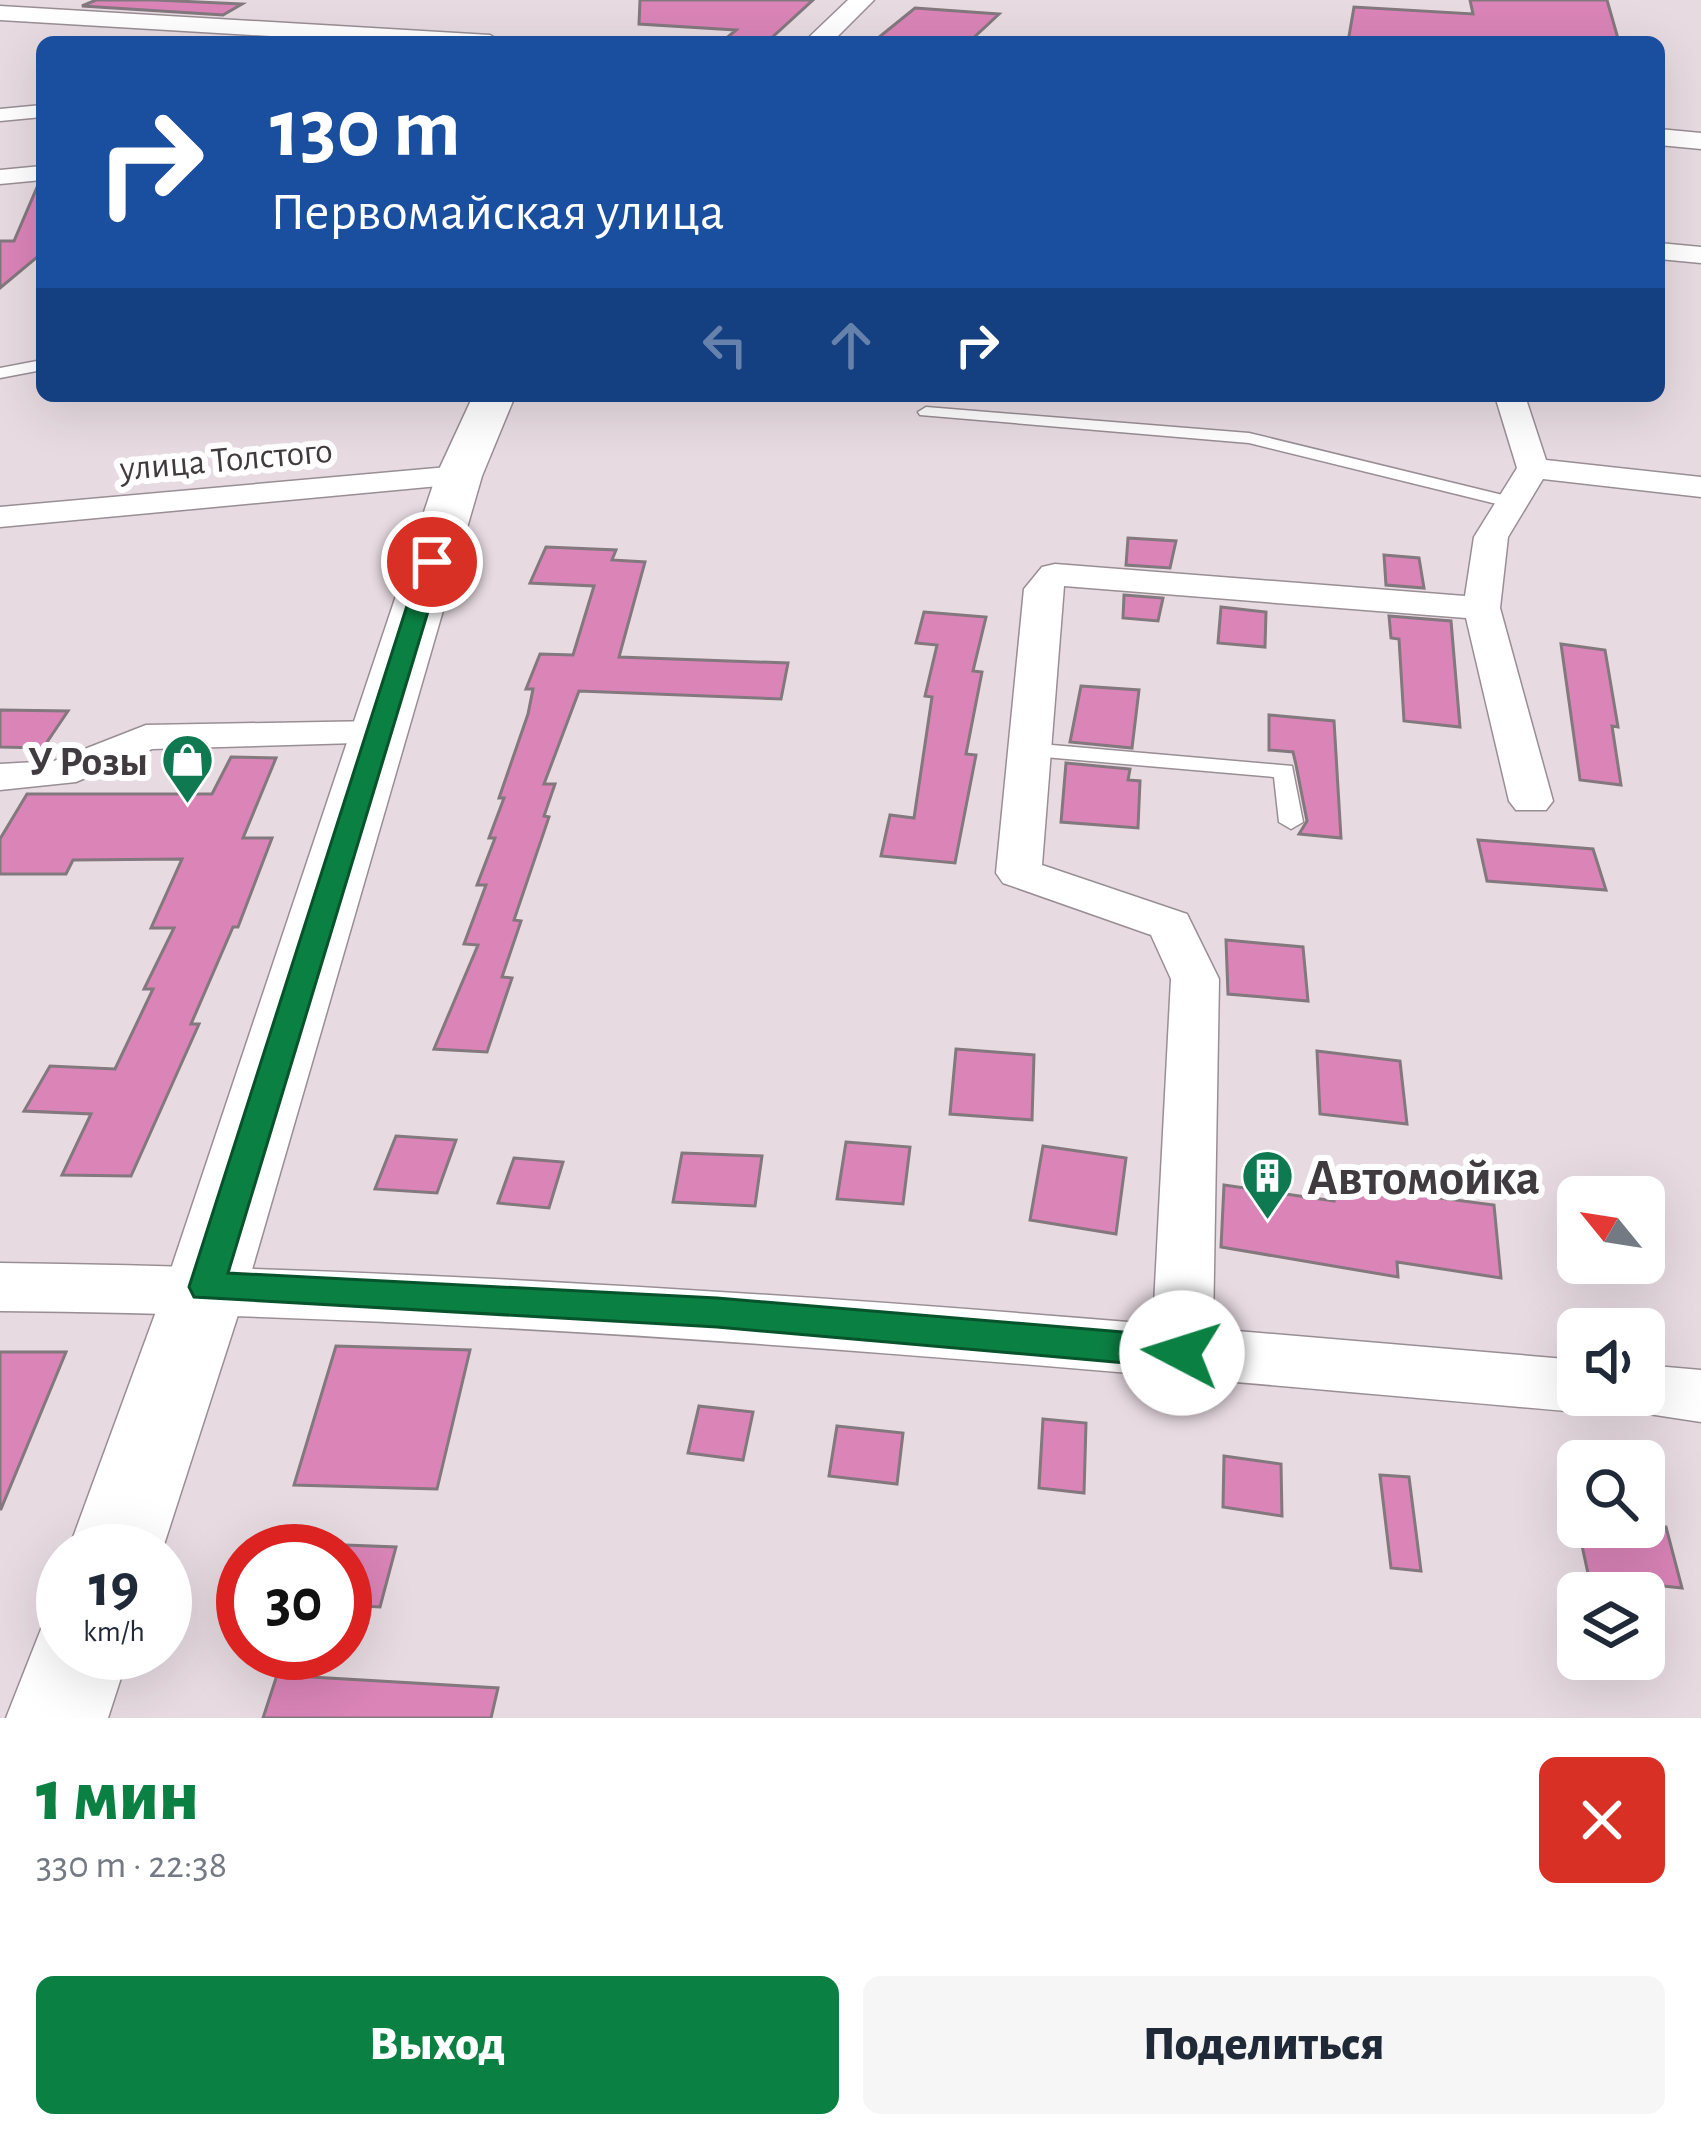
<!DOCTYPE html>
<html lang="ru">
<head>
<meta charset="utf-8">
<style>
  body { margin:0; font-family:"Alegreya Sans",sans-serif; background:#f6f6f7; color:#1f2937; height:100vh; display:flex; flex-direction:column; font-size:45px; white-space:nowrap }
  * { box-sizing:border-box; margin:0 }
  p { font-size:39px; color:#747a83 }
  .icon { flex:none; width:66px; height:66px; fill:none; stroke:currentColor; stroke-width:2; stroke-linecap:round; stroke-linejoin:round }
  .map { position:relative; height:1718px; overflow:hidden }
  .drawer { display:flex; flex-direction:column; background:#fff; flex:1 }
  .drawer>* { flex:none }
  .banner { position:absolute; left:36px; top:36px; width:1629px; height:366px; border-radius:18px; box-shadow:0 12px 48px #0002; background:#1a4fa0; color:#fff; overflow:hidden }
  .needle { width:78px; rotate:300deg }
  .buttons { position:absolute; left:1557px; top:1176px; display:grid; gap:24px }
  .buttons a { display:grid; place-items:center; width:108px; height:108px; border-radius:18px; background:#fff; box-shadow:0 12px 48px #0002; font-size:60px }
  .speed { position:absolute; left:36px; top:1524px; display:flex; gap:24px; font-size:60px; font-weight:700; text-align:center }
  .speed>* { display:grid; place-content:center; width:156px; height:156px; border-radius:50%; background:#fff; box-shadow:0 12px 48px #0002; line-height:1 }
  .speed small { font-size:30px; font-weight:400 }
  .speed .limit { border:18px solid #d22; background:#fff; color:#111 }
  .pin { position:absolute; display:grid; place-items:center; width:102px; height:102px; color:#fff; margin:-51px; border:6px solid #fff; border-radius:50%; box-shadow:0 3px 12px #0007 }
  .me { position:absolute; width:132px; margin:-66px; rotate:275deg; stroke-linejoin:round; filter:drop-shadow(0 0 9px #0008) }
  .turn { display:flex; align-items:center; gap:42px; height:252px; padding:0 36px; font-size:54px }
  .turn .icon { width:156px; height:156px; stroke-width:2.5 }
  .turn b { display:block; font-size:84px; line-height:102px }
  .lanes { display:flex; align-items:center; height:114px; padding:0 36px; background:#0003; justify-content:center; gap:60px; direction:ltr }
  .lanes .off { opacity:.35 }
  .round { display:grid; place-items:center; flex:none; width:126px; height:126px; border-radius:18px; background:#f6f6f7 }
  .summary { display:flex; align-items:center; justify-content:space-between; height:204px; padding:0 36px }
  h1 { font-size:72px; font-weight:800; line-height:90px; color:#0b8043 }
  .primary-button { display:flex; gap:24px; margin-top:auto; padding:24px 36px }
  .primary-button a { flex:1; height:138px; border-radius:18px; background:#0b8043; color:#fff; font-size:48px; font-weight:800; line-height:138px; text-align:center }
  .primary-button a+a { background:#f6f6f7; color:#1f2937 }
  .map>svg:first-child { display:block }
</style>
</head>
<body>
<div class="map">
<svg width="1701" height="1718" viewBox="0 0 1701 1718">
  <rect width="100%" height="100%" fill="#e7dbe1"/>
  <g fill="#da84b8" stroke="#82787d" stroke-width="3">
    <polygon points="96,0 155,0 242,4 223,15 82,6"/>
    <polygon points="640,0 813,0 767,42 722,42 736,30 639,24"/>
    <polygon points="1470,0 1607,0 1619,42 1348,42 1354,7 1473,14"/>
    <polygon points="915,8 999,14 969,42 873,42"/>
    <polygon points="38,185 42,185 42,253 0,288 0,241 14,241"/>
    <polygon points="1128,538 1176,541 1170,568 1126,565"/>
    <polygon points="546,547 616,550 612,560 645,562 619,657 788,663 781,699 579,691 544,784 555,784 544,816 549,817 514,920 521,921 502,977 512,978 487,1052 434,1049 478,945 464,944 486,885 477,885 495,838 489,838 504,798 499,798 528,714 533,689 526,689 540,654 573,655 594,586 530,583"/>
    <polygon points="1384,555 1419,558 1424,588 1386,585"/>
    <polygon points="1124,595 1163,598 1158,621 1123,618"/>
    <polygon points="1221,607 1266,612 1265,647 1218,643"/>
    <polygon points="924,612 986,617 973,671 982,672 966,754 976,755 955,863 881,856 890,815 914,818 932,697 925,696 937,645 916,643"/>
    <polygon points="1389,616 1451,621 1460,727 1404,721 1399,639 1391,638"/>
    <polygon points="1561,644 1605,650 1618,727 1612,726 1621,785 1580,780"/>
    <polygon points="1081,686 1139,690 1132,748 1070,742"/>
    <polygon points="0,710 68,711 43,748 0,747"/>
    <polygon points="1269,715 1334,721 1341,838 1299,834 1307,821 1296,765 1293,752 1269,750"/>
    <polygon points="231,757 276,758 243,838 272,838 238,927 233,927 191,1024 199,1024 131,1176 62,1175 91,1114 24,1111 50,1066 115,1069 153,989 144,989 174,928 151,928 182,859 73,860 66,874 0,874 0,839 27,794 212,794"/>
    <polygon points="1066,763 1130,769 1128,780 1140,781 1138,828 1061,822"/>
    <polygon points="1478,840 1593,849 1606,890 1487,881"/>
    <polygon points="1226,940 1303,947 1308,1001 1228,994"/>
    <polygon points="956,1049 1034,1055 1032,1120 950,1114"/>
    <polygon points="1317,1051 1400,1061 1407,1124 1320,1114"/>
    <polygon points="396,1136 456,1140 437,1193 375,1189"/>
    <polygon points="846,1142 910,1147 903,1204 837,1199"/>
    <polygon points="1043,1146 1126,1158 1116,1234 1030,1220"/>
    <polygon points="682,1153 762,1156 755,1206 673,1202"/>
    <polygon points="514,1158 563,1162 549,1208 498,1203"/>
    <polygon points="1333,1184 1494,1205 1501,1278 1397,1262 1398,1277 1221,1247 1224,1185 1334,1201"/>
    <polygon points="336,1346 470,1350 437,1489 294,1485"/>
    <polygon points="0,1352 66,1352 1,1509 0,1509"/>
    <polygon points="699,1406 753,1412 743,1460 688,1453"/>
    <polygon points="1043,1419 1086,1423 1084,1493 1039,1488"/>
    <polygon points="837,1426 903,1433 897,1484 829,1476"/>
    <polygon points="1224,1456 1281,1464 1282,1516 1223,1507"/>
    <polygon points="1380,1475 1409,1477 1421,1571 1391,1568"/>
    <polygon points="1578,1527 1666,1527 1682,1588 1589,1578"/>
    <polygon points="345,1545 396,1547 380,1607 345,1605"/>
    <polygon points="277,1675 498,1688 491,1718 263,1718"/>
  </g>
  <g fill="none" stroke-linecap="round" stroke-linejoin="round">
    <defs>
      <g id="service">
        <polygon points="42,360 42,370 0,378 0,368"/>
        <polygon points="926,407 1249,433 1515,498 1518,502 1509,507 1249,443 920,415 918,412"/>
        <polygon points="1029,743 1292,766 1303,822 1291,829 1279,822 1274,777 1021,755 1018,750 1021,745"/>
      </g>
      <g id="minor">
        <polygon points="42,105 42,117 0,121 0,109"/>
        <polygon points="42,166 42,180 0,184 0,170"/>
        <polygon points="1659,243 1701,247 1701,263 1659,259"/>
        <path d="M1495,396H1525L1546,460L1701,477V497L1543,479L1508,537L1500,608L1553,801L1546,810H1516L1509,801L1466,618L1064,586L1042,865L1187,914L1219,979L1213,1329L1578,1360V1395H1605L1600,1405L1578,1412C1053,1366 528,1316 0,1311V1263C386,1268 769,1292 1153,1324L1171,979L1151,935L1003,883L996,873L1024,589L1042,567L1055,564L1465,596L1474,537L1517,468Z"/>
        <polygon points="459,466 471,469 475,476 471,483 0,527 0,507"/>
        <polygon points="377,721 391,724 397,733 391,742 152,749 76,782 0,790 0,764 54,761 146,725"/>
        <polygon points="1644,1365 1701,1370 1701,1422 1622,1410 1615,1395 1644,1395"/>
      </g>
      <g id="tertiary">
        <polygon points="0,6 490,35 502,42 370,42 0,20"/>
        <polygon points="1659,129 1701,133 1701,149 1659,145"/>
      </g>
      <g id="secondary">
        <polygon points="848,0 874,0 832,42 804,42"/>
        <polygon points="473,396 515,396 482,476 247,1287 162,1551 68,1551 165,1287 436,476"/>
        <polygon points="63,1612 63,1653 129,1653 108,1718 6,1718 45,1619"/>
      </g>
    </defs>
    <use href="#service" stroke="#998e94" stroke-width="3"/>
    <use href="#minor" stroke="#998e94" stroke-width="3"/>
    <use href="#tertiary" stroke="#998e94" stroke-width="3"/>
    <use href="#secondary" stroke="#998e94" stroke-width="3"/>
    <use href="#service" fill="#fff" fill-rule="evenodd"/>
    <use href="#minor" fill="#fff" fill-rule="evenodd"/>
    <use href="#tertiary" fill="#fff" fill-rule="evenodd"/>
    <use href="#secondary" fill="#fff" fill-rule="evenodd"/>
  </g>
  <polygon fill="#0b8043" stroke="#07532c" stroke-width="3" points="432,555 443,562 228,1273 717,1298 1182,1337 1195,1342 1200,1353 1195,1364 1182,1368 717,1327 194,1297 189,1287 421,562"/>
  <defs>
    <symbol id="shop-pin" viewBox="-11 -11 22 30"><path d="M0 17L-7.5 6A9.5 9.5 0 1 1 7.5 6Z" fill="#0f7952" stroke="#fff"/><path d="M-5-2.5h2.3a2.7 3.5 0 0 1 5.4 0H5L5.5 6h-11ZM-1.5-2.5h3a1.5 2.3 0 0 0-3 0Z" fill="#fff"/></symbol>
    <symbol id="building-pin" viewBox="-11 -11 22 30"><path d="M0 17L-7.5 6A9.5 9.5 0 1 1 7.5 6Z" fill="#0f7952" stroke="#fff"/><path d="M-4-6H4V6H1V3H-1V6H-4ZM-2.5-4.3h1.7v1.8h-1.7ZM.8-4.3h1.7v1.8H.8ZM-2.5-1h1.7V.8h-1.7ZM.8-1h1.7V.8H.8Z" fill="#fff"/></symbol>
  </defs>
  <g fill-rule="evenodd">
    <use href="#shop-pin" x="158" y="730" width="59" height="81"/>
    <use href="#building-pin" x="1238" y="1146" width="59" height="81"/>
  </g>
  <g text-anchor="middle" stroke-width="12" stroke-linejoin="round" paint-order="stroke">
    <g font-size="36" fill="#403b3e" stroke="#fff">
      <text transform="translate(226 458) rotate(-5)" y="13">улица Толстого</text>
    </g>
    <g font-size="42" font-weight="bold" fill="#403b3e" stroke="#fff" text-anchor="end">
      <text x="148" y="775">У Розы</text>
    </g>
    <g font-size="51" font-weight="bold" fill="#403b3e" stroke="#fff" text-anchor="start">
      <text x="1307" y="1194">Автомойка</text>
    </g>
  </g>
</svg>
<div class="buttons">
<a><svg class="needle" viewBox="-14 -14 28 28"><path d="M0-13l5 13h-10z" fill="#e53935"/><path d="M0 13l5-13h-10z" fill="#747a83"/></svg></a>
<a><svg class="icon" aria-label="sound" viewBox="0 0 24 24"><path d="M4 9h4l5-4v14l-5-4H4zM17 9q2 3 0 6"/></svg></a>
<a><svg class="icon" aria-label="search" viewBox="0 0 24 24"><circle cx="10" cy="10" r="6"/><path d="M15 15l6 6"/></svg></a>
<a><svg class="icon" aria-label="layers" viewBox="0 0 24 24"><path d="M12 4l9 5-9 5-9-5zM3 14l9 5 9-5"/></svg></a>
</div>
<div class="speed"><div>19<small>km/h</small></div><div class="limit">30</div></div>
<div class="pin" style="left:432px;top:562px;background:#d93025"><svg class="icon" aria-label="arrive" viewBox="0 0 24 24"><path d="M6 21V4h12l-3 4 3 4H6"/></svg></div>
<svg class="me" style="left:1182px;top:1353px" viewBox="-20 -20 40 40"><circle r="19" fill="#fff"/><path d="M0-13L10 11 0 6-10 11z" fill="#0b8043"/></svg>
<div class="banner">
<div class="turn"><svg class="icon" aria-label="right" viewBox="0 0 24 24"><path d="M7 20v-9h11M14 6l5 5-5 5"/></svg><div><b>130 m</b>Первомайская улица</div></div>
<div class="lanes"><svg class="icon off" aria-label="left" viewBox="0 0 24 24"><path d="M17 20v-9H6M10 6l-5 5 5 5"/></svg><svg class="icon off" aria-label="ahead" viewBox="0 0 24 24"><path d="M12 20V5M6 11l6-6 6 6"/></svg><svg class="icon" aria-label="right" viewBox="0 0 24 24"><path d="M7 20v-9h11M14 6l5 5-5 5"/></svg></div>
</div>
</div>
<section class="drawer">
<div class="summary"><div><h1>1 мин</h1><p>330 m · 22:38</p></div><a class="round" style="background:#d93025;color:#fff"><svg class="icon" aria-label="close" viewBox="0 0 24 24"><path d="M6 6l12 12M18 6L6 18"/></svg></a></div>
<div class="primary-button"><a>Выход</a><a>Поделиться</a></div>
</section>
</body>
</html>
